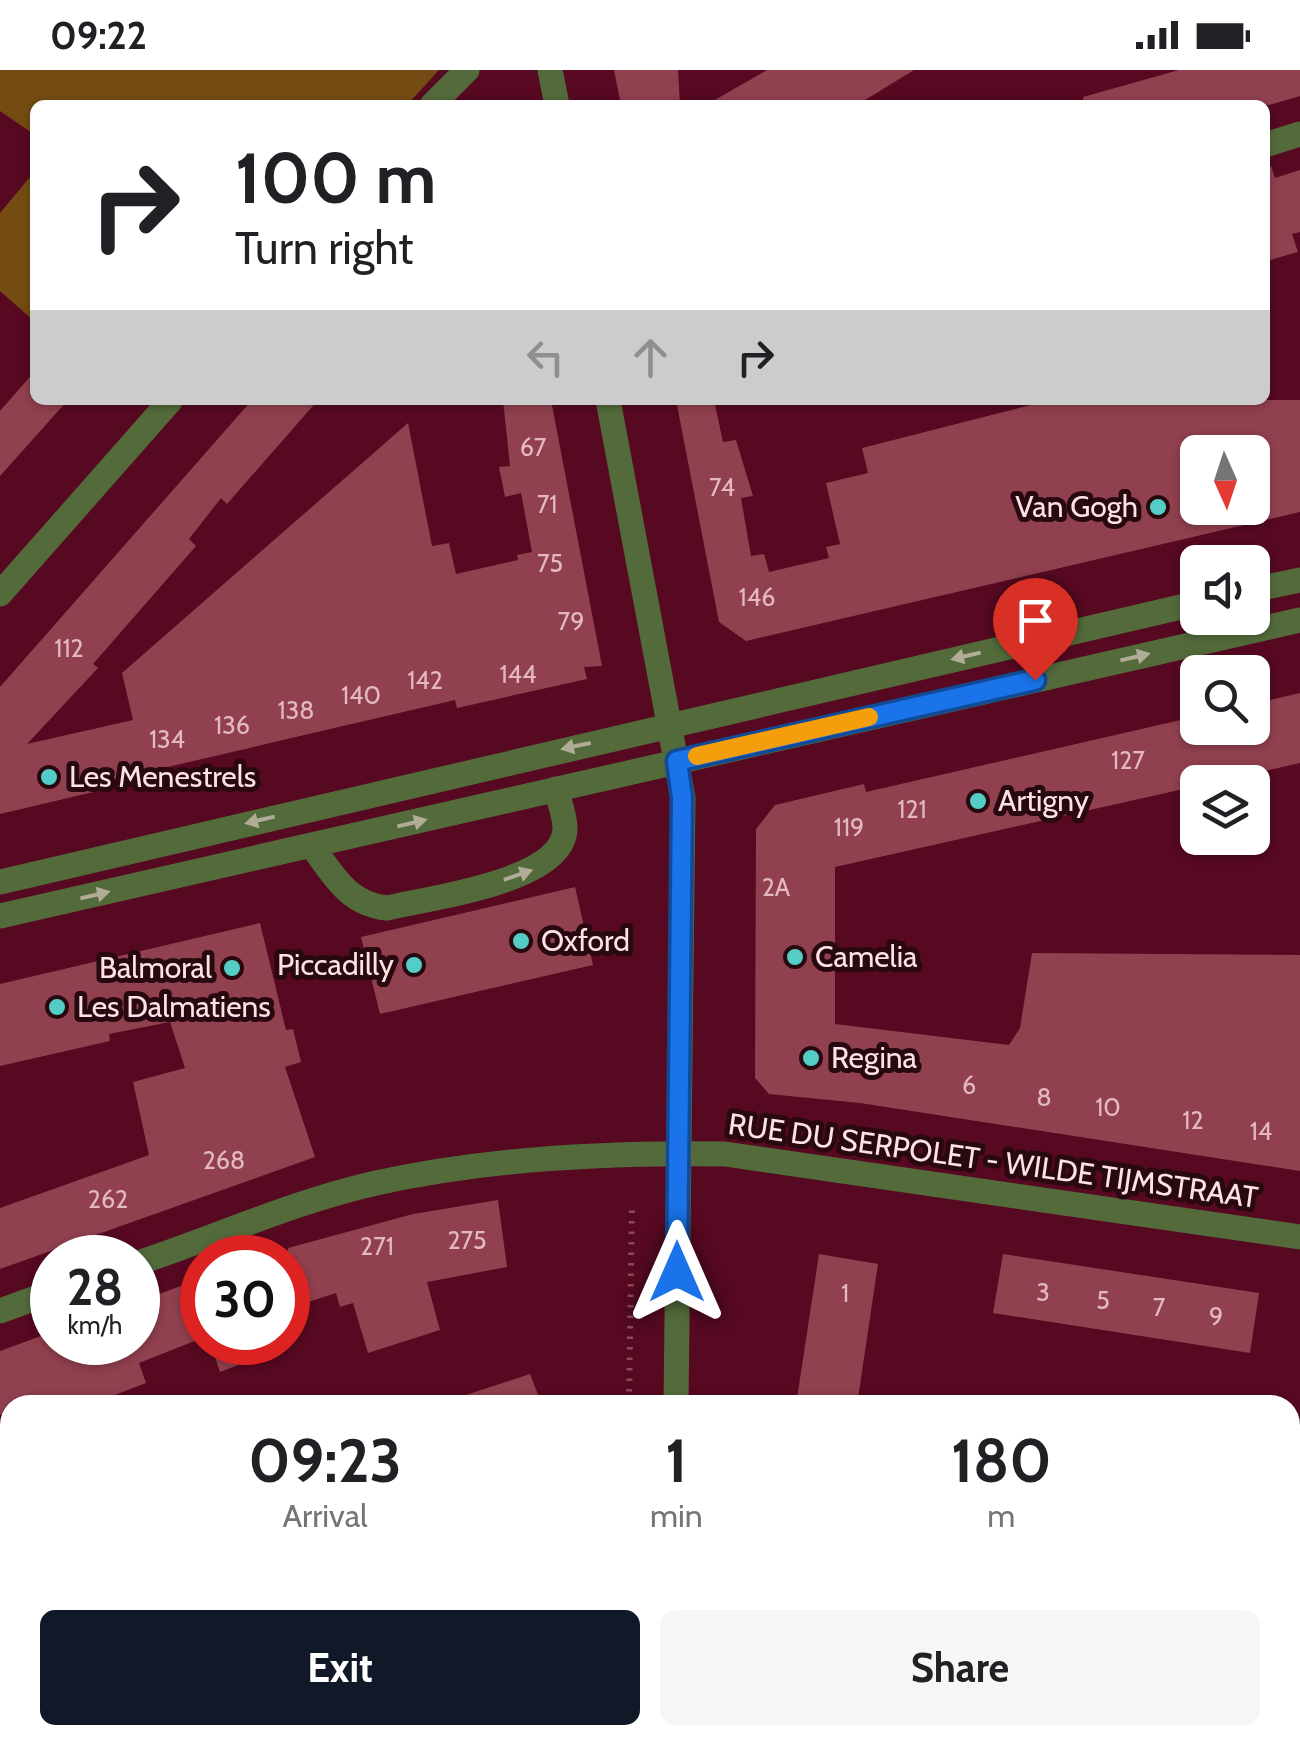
<!DOCTYPE html>
<html lang="en">
<head>
<meta charset="utf-8">
<style>
  body { margin:0; font-family:Cabin,sans-serif; background:#f6f6f6; color:#202124; height:100vh; display:flex; flex-direction:column; font-size:38px; white-space:nowrap }
  * { box-sizing:border-box; margin:0 }
  p { font-size:32px; color:#757577 }
  .icon { flex:none; width:55px; height:55px; fill:none; stroke:currentColor; stroke-width:2; stroke-linecap:round; stroke-linejoin:round }
  .map { position:relative; flex:1; overflow:hidden }
  .details { position:absolute; left:0px; top:1325px; width:1300px; height:350px; display:flex; flex-direction:column; background:#fff; border-radius:30px 30px 0 0; box-shadow:0 2px 8px #0004 }
  .details>* { flex:none }
  .top-card { position:absolute; left:30px; top:30px; width:1240px; height:305px; border-radius:15px; box-shadow:0 2px 8px #0004; background:#fff; color:#202124; overflow:hidden }
  .needle { width:65px; rotate:177deg }
  .fabs { position:absolute; left:1180px; top:365px; display:grid; gap:20px }
  .fabs a { display:grid; place-items:center; width:90px; height:90px; border-radius:15px; background:#fff; box-shadow:0 2px 8px #0004; font-size:50px }
  .speed { position:absolute; left:30px; top:1165px; display:flex; gap:20px; font-size:50px; font-weight:700; text-align:center }
  .speed>* { display:grid; place-content:center; width:130px; height:130px; border-radius:50%; background:#fff; box-shadow:0 2px 8px #0004; line-height:1 }
  .speed small { font-size:25px; font-weight:400 }
  .speed .limit { border:15px solid #d22; background:#fff; color:#111 }
  .pin { position:absolute; display:grid; place-items:center; width:85px; height:85px; color:#fff; margin:-102px -42px; border-radius:50% 50% 50% 0; rotate:-45deg; box-shadow:0 0 10px #0007 }
  .pin .icon { rotate:45deg }
  .me { position:absolute; width:110px; margin:-55px; rotate:0deg; stroke-linejoin:round; filter:drop-shadow(0 0 8px #0008) }
  .turn { display:flex; align-items:center; gap:35px; height:210px; padding:0 40px; font-size:45px }
  .turn .icon { width:130px; height:130px; stroke-width:2.5 }
  .turn b { display:block; font-size:70px; line-height:85px }
  .lanes { display:flex; align-items:center; height:95px; padding:0 40px; background:#0003; justify-content:center; gap:50px; direction:ltr }
  .lanes .off { opacity:.35 }
  .eta { display:flex; justify-content:space-evenly; align-items:center; height:170px; text-align:center }
  .eta b { font-size:60px; font-weight:700; line-height:70px }
  .button { display:flex; gap:20px; margin-top:auto; padding:20px 40px }
  .button a { flex:1; height:115px; border-radius:15px; background:#111827; color:#fff; font-size:40px; font-weight:700; line-height:115px; text-align:center }
  .button a+a { background:#f6f6f6; color:#202124 }
  .status { display:flex; justify-content:space-between; align-items:center; height:70px; padding:0 50px; background:#fff; direction:ltr }
  .status svg { height:28px; fill:currentColor }
  .map>svg:first-child { display:block }
</style>
</head>
<body>
<div class="status"><b>09:22</b><svg viewBox="0 0 49 12"><path d="M0 12V9h3v3zM5 12V6h3v6zM10 12V3h3v9zM15 12V0h3v12zM26 1h20v11H26zM47 4h2v5h-2z"/></svg></div>
<div class="map">
<svg width="1300" height="1675" viewBox="0 0 1300 1675">
  <rect width="100%" height="100%" fill="#560920"/>
  <polygon fill="#593705" points="1300,1592 1300,1675 1042,1675 1072,1665 1290,1665 1290,1596"/>
  <g fill="#744c13">
    <polygon points="0,0 439,0 407,35 35,35 35,65 0,41"/>
    <polygon points="35,101 35,252 0,221 0,143"/>
  </g>
  <g fill="#91404f" fill-rule="evenodd">
    <polygon points="614,0 678,0 680,35 621,35"/>
    <polygon points="767,0 914,0 857,35 706,35"/>
    <polygon points="1179,0 1300,0 1300,26 1269,35 1084,35 1083,27"/>
    <polygon points="1265,96 1271,96 1275,108 1300,100 1300,162 1292,164 1298,182 1270,190 1265,174"/>
    <polygon points="35,301 35,330 68,330 0,406 0,341"/>
    <polygon points="252,330 318,330 227,434 221,428 189,469 196,476 93,594 98,598 27,674 133,650 122,603 408,353 432,476 449,473 456,504 518,490 517,485 532,482 521,423 505,427 499,397 510,396 503,330 551,330 602,596 584,597 587,609 457,638 455,630 99,713 102,720 0,744 0,617"/>
    <path d="M676,330H714L723,372L736,370L753,426L741,428L751,486L764,484L769,502L829,488L826,477L840,474L826,413L868,403L862,378L1050,330H1300V442L746,571L719,552ZM1198,382H1252V438H1198Z"/>
    <polygon points="1300,623 1300,693 835,797 835,954 1009,975 1020,958 1032,883 1300,885 1300,1101 860,1033 769,1024 755,1008 756,759 775,735 864,714 866,722 1198,646 1198,658 1252,658 1252,634"/>
    <polygon points="575,817 593,895 380,944 361,867"/>
    <polygon points="260,853 286,960 293,959 301,992 285,997 315,1087 0,1199 0,1138 149,1085 133,1012 185,998 170,952 109,964 110,971 0,996 0,914"/>
    <polygon points="498,1130 507,1197 427,1212 440,1260 368,1283 353,1233 340,1237 336,1223 302,1234 298,1223 288,1227 288,1178 413,1144"/>
    <polygon points="819,1184 878,1194 857,1335 796,1335"/>
    <polygon points="1003,1184 1259,1223 1250,1283 993,1243"/>
    <polygon points="202,1208 202,1268 139,1293 146,1313 112,1326 115,1335 10,1335 10,1342 0,1345 0,1281 52,1262 52,1272 138,1272 138,1232"/>
    <polygon points="210,1272 240,1272 246,1292 220,1302"/>
    <polygon points="530,1304 542,1335 452,1335 451,1330"/>
  </g>
  <g fill="none" stroke-linecap="round" stroke-linejoin="round">
    <polyline stroke="#894b5b" stroke-width="6" stroke-dasharray="2.5 8" stroke-linecap="butt" points="629,1332 632,1134"/>
    <g stroke="#536b3b" stroke-width="25">
      <polyline points="550,0 557,35"/>
      <polyline points="432,35 467,0"/>
      <polyline points="1265,75 1300,64"/>
      <polyline points="608,330 683,728 676,1335"/>
      <polyline points="1252,520 1300,510"/>
      <polyline points="0,524 171,330"/>
      <path d="M312,776C333,805 348,834 387,838C428,828 565,812 565,758C565,746 559,731 556,719"/>
      <polyline points="0,812 1198,533"/>
      <polyline points="0,846 1300,550"/>
      <path d="M138,1193C216,1167 296,1131 376,1113C490,1088 608,1082 725,1084L1300,1167"/>
      <polyline points="0,1241 52,1222"/>
      <polyline points="1290,1544 1300,1541"/>
      <polyline points="0,1585 10,1581"/>
      <polyline points="676,1675 676,1665"/>
      <polyline points="901,1675 930,1665"/>
    </g>
  </g>
  <defs><path id="oneway-solid" d="M-6-.8H1V-3.2L6.5 0L1 3.2V.8H-6Z" transform="scale(2.5)"/></defs>
  <g fill="#b1ac98">
    <use href="#oneway-solid" transform="translate(966 586) rotate(167)"/>
    <use href="#oneway-solid" transform="translate(1135 587) rotate(-13)"/>
    <use href="#oneway-solid" transform="translate(576 676) rotate(168)"/>
    <use href="#oneway-solid" transform="translate(260 750) rotate(167)"/>
    <use href="#oneway-solid" transform="translate(412 753) rotate(-13)"/>
    <use href="#oneway-solid" transform="translate(518 805) rotate(-19)"/>
    <use href="#oneway-solid" transform="translate(95 825) rotate(-13)"/>
  </g>
  <g fill="none" stroke-linecap="round" stroke-linejoin="round">
    <defs>
      <polyline id="route" points="677,1202 682,728 677,691 1035,610"/>
    </defs>
    <use href="#route" stroke="#114b97" stroke-width="25"/>
    <use href="#route" stroke="#1a73e8" stroke-width="18"/>
    <polyline stroke="#f59e0b" stroke-width="18" points="697,686 869,647"/>
  </g>
  <g fill="#54cdc7" stroke="#28090f" stroke-width="4">
    <circle cx="1158" cy="437" r="10"/>
    <circle cx="49" cy="707" r="10"/>
    <circle cx="978" cy="731" r="10"/>
    <circle cx="521" cy="871" r="10"/>
    <circle cx="795" cy="887" r="10"/>
    <circle cx="414" cy="895" r="10"/>
    <circle cx="232" cy="898" r="10"/>
    <circle cx="57" cy="937" r="10"/>
    <circle cx="811" cy="988" r="10"/>
  </g>
  <g text-anchor="middle" stroke-width="10" stroke-linejoin="round" paint-order="stroke">
    <g font-size="25" fill="#e3b9bf">
      <text x="533" y="386">67</text>
      <text x="722" y="426">74</text>
      <text x="547" y="443">71</text>
      <text x="550" y="502">75</text>
      <text x="757" y="536">146</text>
      <text x="571" y="560">79</text>
      <text x="69" y="587">112</text>
      <text x="518" y="613">144</text>
      <text x="425" y="619">142</text>
      <text x="361" y="634">140</text>
      <text x="296" y="649">138</text>
      <text x="232" y="664">136</text>
      <text x="167" y="678">134</text>
      <text x="1128" y="699">127</text>
      <text x="912" y="748">121</text>
      <text x="849" y="766">119</text>
      <text x="776" y="826">2A</text>
      <text x="969" y="1024">6</text>
      <text x="1044" y="1036">8</text>
      <text x="1108" y="1046">10</text>
      <text x="1193" y="1059">12</text>
      <text x="1261" y="1070">14</text>
      <text x="224" y="1099">268</text>
      <text x="108" y="1138">262</text>
      <text x="467" y="1179">275</text>
      <text x="377" y="1185">271</text>
      <text x="1043" y="1231">3</text>
      <text x="845" y="1232">1</text>
      <text x="1103" y="1239">5</text>
      <text x="1159" y="1246">7</text>
      <text x="1216" y="1255">9</text>
    </g>
    <g font-size="30" fill="#fee1e4" stroke="#28090f" text-anchor="start">
      <text x="1138" y="447" text-anchor="end">Van Gogh</text>
      <text x="69" y="717">Les Menestrels</text>
      <text x="998" y="741">Artigny</text>
      <text x="541" y="881">Oxford</text>
      <text x="815" y="897">Camelia</text>
      <text x="394" y="905" text-anchor="end">Piccadilly</text>
      <text x="212" y="908" text-anchor="end">Balmoral</text>
      <text x="77" y="947">Les Dalmatiens</text>
      <text x="831" y="998">Regina</text>
    </g>
    <g font-size="30" fill="#fee1e4" stroke="#28090f">
      <text transform="translate(993 1091) rotate(8)" y="10">RUE DU SERPOLET - WILDE TIJMSTRAAT</text>
    </g>
  </g>
</svg>
<div class="fabs">
<a><svg class="needle" viewBox="-14 -14 28 28"><path d="M0-13l5 13h-10z" fill="#e53935"/><path d="M0 13l5-13h-10z" fill="#757577"/></svg></a>
<a><svg class="icon" aria-label="sound" viewBox="0 0 24 24"><path d="M4 9h4l5-4v14l-5-4H4zM17 9q2 3 0 6"/></svg></a>
<a><svg class="icon" aria-label="search" viewBox="0 0 24 24"><circle cx="10" cy="10" r="6"/><path d="M15 15l6 6"/></svg></a>
<a><svg class="icon" aria-label="layers" viewBox="0 0 24 24"><path d="M12 4l9 5-9 5-9-5zM3 14l9 5 9-5"/></svg></a>
</div>
<div class="speed"><div>28<small>km/h</small></div><div class="limit">30</div></div>
<div class="pin" style="left:1035px;top:610px;background:#d93025"><svg class="icon" aria-label="arrive" viewBox="0 0 24 24"><path d="M6 21V4h12l-3 4 3 4H6"/></svg></div>
<svg class="me" style="left:677px;top:1202px" viewBox="-20 -20 40 40"><path d="M0-17L14 15 0 8-14 15z" fill="#1a73e8" stroke="#fff" stroke-width="4"/></svg>
<div class="top-card">
<div class="turn"><svg class="icon" aria-label="right" viewBox="0 0 24 24"><path d="M7 20v-9h11M14 6l5 5-5 5"/></svg><div><b>100 m</b>Turn right</div></div>
<div class="lanes"><svg class="icon off" aria-label="left" viewBox="0 0 24 24"><path d="M17 20v-9H6M10 6l-5 5 5 5"/></svg><svg class="icon off" aria-label="ahead" viewBox="0 0 24 24"><path d="M12 20V5M6 11l6-6 6 6"/></svg><svg class="icon" aria-label="right" viewBox="0 0 24 24"><path d="M7 20v-9h11M14 6l5 5-5 5"/></svg></div>
</div>
<section class="details">
<div class="eta">
<div><b>09:23</b><p>Arrival</p></div>
<div><b>1</b><p>min</p></div>
<div><b>180</b><p>m</p></div>
</div>
<div class="button"><a>Exit</a><a>Share</a></div>
</section>
</div>
</body>
</html>
